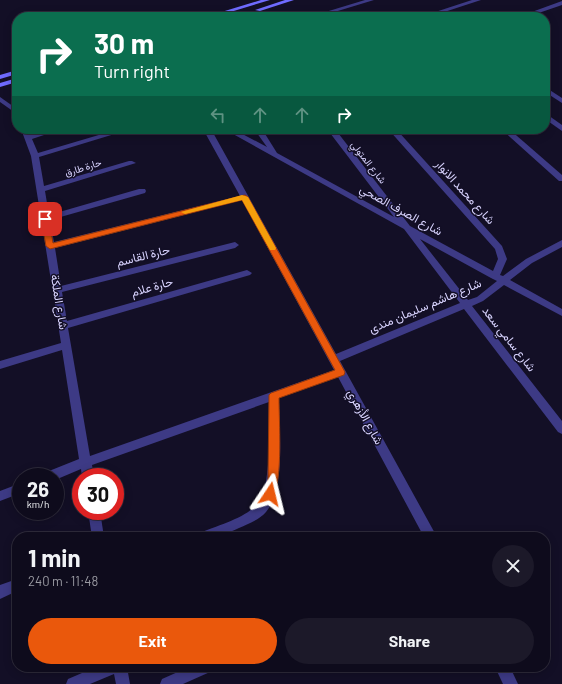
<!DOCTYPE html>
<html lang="en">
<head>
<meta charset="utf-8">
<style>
  body { margin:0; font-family:Barlow,Vazirmatn,sans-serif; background:#1c1929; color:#f1f3f6; height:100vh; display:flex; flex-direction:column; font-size:15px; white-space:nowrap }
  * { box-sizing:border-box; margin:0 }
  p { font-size:13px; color:#9b9ba3 }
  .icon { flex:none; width:22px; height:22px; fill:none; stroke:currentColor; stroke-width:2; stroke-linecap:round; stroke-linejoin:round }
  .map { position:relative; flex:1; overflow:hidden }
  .drawer { position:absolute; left:12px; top:532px; width:538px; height:140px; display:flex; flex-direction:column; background:#0e0b1c; border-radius:16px; box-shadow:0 2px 10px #0003,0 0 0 1px #2e2b3b }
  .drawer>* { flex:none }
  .top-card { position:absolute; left:12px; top:12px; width:538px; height:122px; border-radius:16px; box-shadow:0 2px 10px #0003,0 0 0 1px #2e2b3b; background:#0b6e4f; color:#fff; overflow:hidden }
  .speed { position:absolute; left:12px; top:468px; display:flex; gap:8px; font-size:20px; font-weight:700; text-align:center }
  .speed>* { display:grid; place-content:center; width:52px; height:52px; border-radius:50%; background:#0e0b1c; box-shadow:0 2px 10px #0003,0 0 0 1px #2e2b3b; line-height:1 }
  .speed small { font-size:10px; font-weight:400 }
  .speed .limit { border:6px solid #d22; background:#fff; color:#111 }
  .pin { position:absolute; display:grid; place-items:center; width:34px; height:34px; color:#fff; margin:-17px; border-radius:8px; box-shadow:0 2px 6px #0006 }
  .me { position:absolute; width:44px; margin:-22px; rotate:10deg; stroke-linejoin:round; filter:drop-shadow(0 0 3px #0008) }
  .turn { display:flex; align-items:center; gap:14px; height:84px; padding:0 16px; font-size:18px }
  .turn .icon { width:52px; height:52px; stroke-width:2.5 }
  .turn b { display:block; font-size:28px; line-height:34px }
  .lanes { display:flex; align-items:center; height:38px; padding:0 16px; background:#0003; justify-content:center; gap:20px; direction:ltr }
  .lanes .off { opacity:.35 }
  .round { display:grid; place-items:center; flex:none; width:42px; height:42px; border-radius:21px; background:#1c1929 }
  .headline { display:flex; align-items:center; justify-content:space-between; height:68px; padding:0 16px }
  h1 { font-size:24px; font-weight:700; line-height:30px }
  .primary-button { display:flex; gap:8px; margin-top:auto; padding:8px 16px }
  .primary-button a { flex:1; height:46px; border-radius:24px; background:#ea580c; color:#fff; font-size:16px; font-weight:700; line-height:46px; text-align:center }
  .primary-button a+a { background:#1c1929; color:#f1f3f6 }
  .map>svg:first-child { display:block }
</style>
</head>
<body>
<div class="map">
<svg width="562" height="684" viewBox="0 0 562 684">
  <rect width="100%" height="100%" fill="#130f26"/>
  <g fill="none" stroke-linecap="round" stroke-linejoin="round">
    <g fill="#3d3a85" fill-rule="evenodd">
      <polygon points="365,0 374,0 318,17 309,17"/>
      <polygon points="472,0 481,0 429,17 420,17"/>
      <polygon points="562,1 562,5 527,17 518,17"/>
      <polygon points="545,87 562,98 562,103 545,92"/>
      <polygon points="0,97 17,109 17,114 0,102"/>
      <polygon points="545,113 562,125 562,131 545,119"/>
      <path d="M21,129H29L31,135L50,129H62L32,139L38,153L119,129H131L39,157L44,186L129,161H132L136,163L45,191L49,215L139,189H145L146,191L145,193L50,220L54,242L240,196L203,129H211L336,354L460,303L404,229L224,129H233L267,147L254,129H262L277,153L394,217L327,129H335L410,226L493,271L498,259L495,249L388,129H396L502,246L507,259L500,275L503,276L526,259L562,240V247L532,263L510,280L562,309V316L504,285L483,301L472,306L562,421V434L558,432L464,309L340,361L437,537H424L338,377L279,398C279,429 286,488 266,512C259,520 248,524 239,528C221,536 217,537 198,537L200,533C216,526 246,518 257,504C273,485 268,427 269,402L92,465L94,477H82L81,469L55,480V477H42L44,473L79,459L62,350L0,369V361L61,343L31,156ZM242,200L334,370L90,456L68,328L250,275L252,273L247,270L67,321L62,292L235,248L239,245L235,242L61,286L55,248ZM420,239L491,278L497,281L477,297L468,300Z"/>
      <polygon points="501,129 509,129 562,175 562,181 559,181"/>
      <polygon points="21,483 21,493 0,501 0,491"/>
      <polygon points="88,511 100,511 104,537 92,537"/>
      <polygon points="17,579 17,591 0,599 0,585"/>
      <polygon points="96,667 127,667 130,684 116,684 114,674 90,684 66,684 68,679"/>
      <polygon points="189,667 212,667 210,672 183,684 160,684 162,679"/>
      <polygon points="495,667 510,667 518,684 503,684"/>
    </g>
    <g fill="#6f6bff" fill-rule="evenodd">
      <polygon points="261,0 270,0 214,17 205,17"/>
      <polygon points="285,0 294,0 260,11 255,10"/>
      <polygon points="17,70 17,74 0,79 0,75"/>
      <polygon points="17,78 17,82 0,87 0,83"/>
    </g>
  </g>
  <path fill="#ea580c" stroke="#983908" d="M245,195L248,197L345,372L344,375L279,398C279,422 283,477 273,498L270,499L266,498L264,494L268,479L269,395L271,393L335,370L242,200L50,249L46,246L41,219L45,217L49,219L53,243Z"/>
  <polygon fill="#f59e0b" points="242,195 248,197 276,248 275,250 270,250 242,200 185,214 181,212"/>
  <g text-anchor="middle" stroke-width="3" stroke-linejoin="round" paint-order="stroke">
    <g font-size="10" fill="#d9d4ff" stroke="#130f26">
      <text transform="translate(369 162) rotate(52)" y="4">شارع المتولي</text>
      <text transform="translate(83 167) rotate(-17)" y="4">حارة طارق</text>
    </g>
    <g font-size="12" fill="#d9d4ff" stroke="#130f26">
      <text transform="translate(465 192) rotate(48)" y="4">شارع محمد الانوار</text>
      <text transform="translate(401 210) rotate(29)" y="4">شارع الصرف الصحي</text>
      <text transform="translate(143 256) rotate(-14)" y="4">حارة القاسم</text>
      <text transform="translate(152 287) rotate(-16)" y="4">حارة علام</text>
      <text transform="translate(59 302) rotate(81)" y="4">شارع الملكة</text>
      <text transform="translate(425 306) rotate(-23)" y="4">شارع هاشم سليمان مندى</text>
      <text transform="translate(509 339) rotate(52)" y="4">شارع سامي سعد</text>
      <text transform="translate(365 417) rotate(61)" y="4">شارع الأزهري</text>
    </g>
  </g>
</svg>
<div class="speed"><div>26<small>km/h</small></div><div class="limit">30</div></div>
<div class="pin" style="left:45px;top:219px;background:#d93025"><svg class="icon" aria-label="arrive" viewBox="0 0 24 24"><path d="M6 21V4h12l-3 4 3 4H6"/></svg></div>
<svg class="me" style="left:270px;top:494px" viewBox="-20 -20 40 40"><path d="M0-17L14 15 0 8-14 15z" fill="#ea580c" stroke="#fff" stroke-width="4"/></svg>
<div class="top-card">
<div class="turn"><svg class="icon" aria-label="right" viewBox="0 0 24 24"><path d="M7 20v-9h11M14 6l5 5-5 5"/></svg><div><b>30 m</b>Turn right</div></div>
<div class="lanes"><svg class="icon off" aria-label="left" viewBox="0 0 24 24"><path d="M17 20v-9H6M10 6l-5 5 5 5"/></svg><svg class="icon off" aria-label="ahead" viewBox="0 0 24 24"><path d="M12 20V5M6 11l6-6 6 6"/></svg><svg class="icon off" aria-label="ahead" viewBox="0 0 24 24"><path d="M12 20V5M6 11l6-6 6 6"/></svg><svg class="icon" aria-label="right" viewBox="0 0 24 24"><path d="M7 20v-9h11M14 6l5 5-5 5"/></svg></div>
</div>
<section class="drawer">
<div class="headline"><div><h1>1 min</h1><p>240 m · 11:48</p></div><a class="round"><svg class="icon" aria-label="close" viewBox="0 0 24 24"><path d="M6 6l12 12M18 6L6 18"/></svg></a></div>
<div class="primary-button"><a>Exit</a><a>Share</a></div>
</section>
</div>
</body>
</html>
